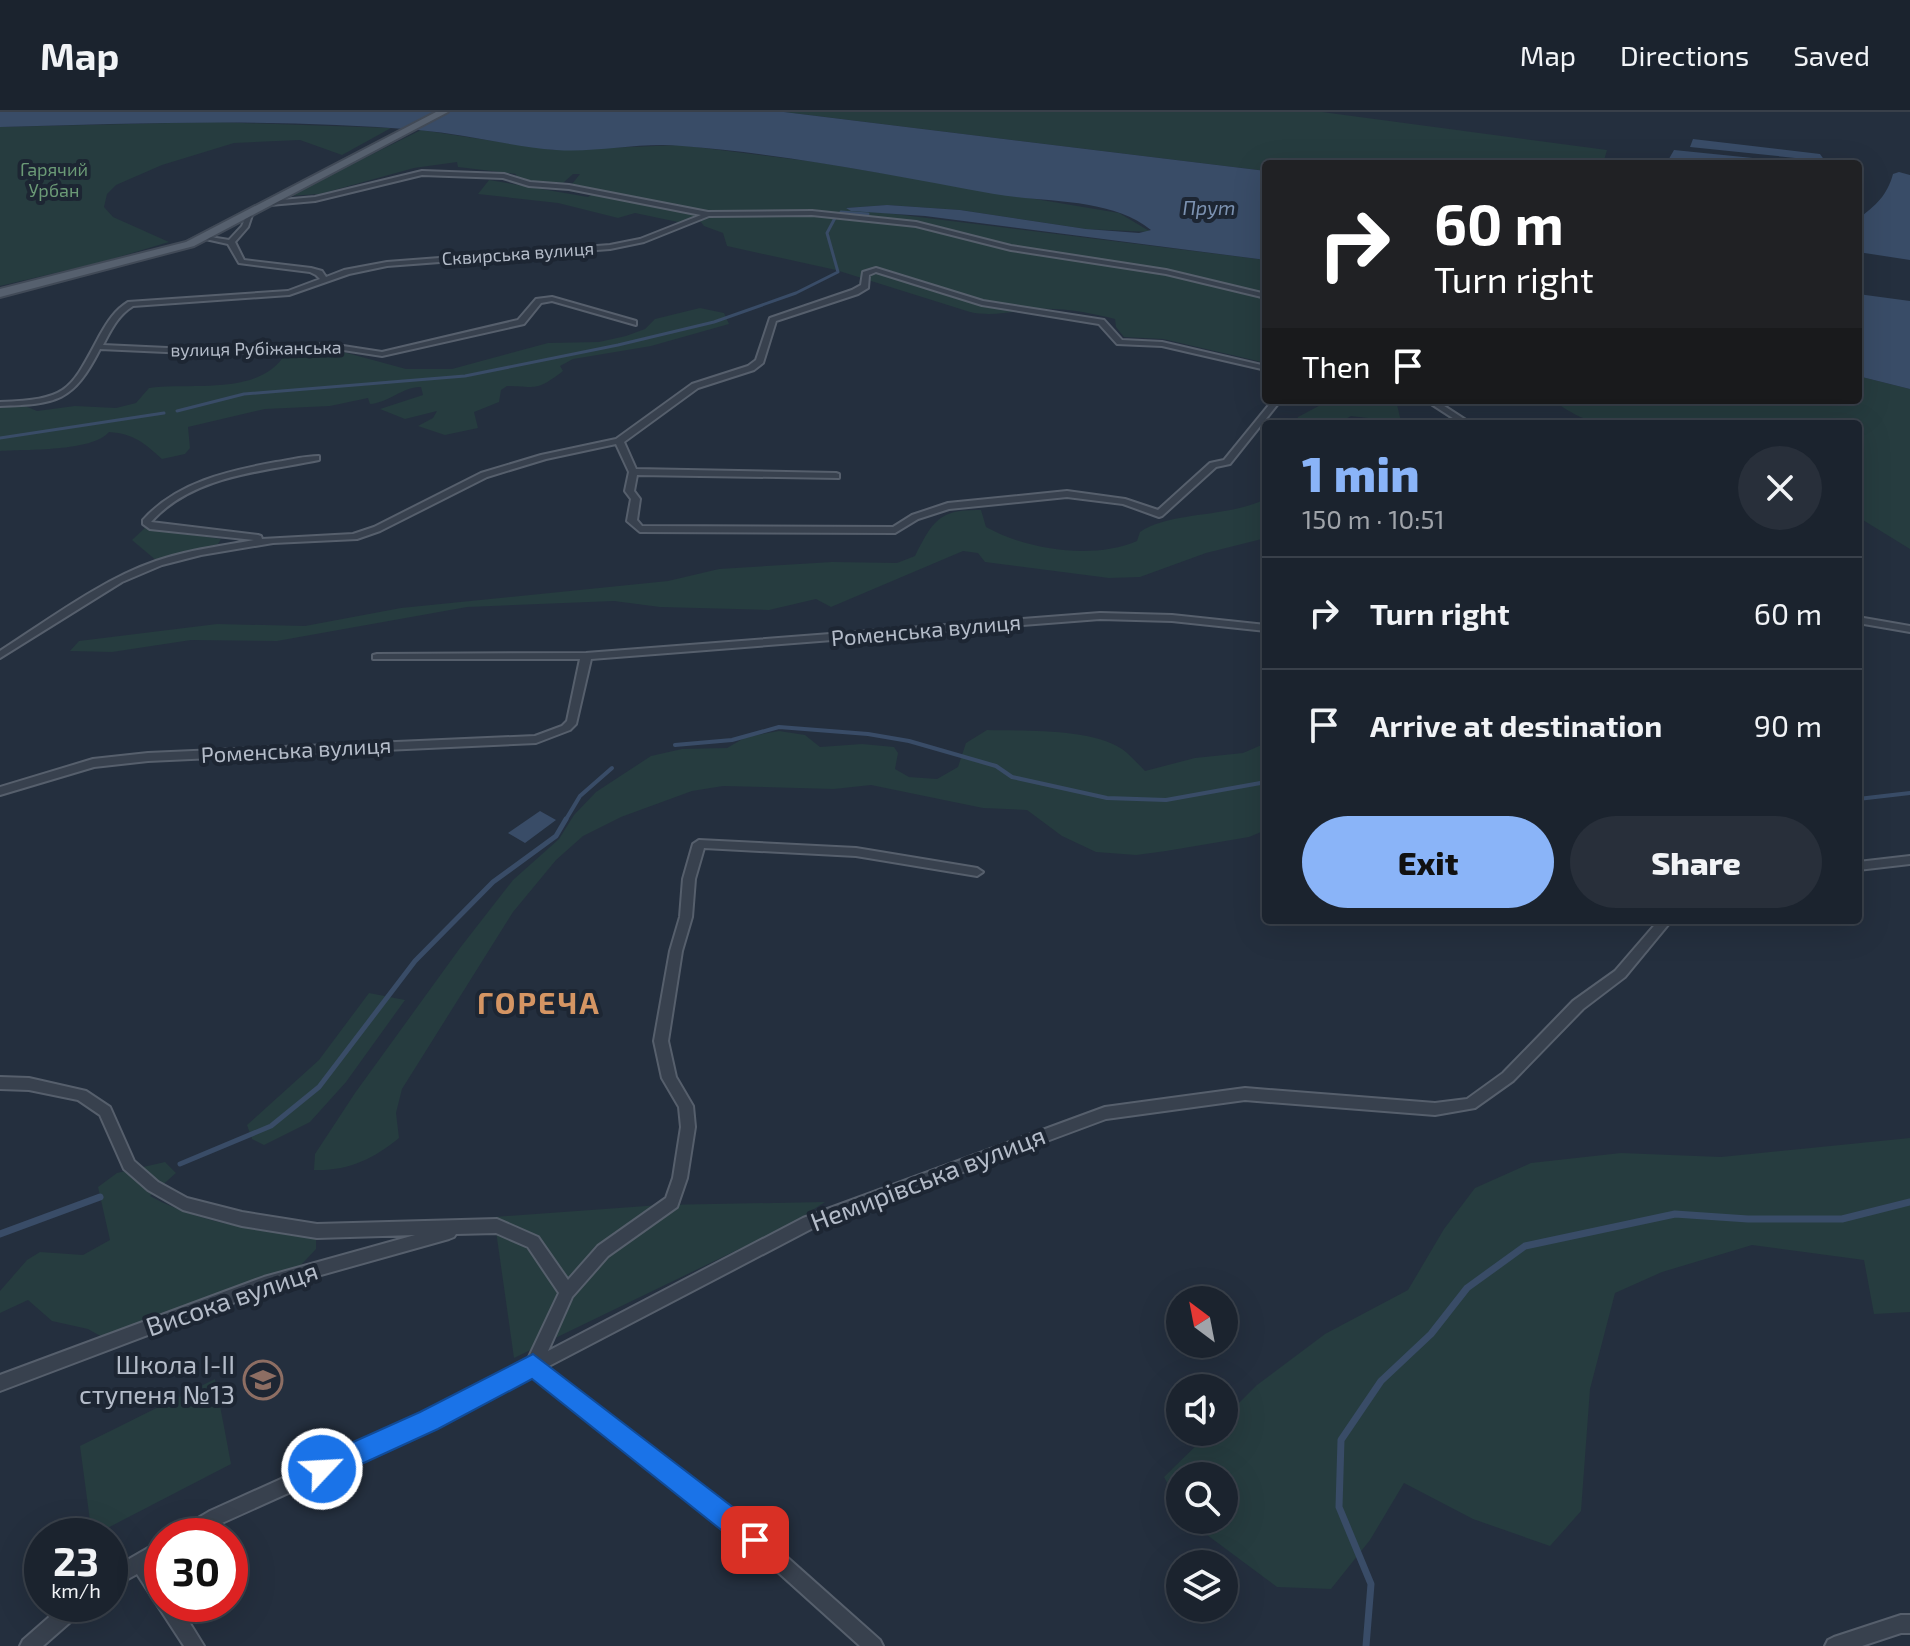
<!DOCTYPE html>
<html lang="en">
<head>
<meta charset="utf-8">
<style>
  body { margin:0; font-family:"Exo 2",sans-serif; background:#282f3a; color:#f1f3f6; height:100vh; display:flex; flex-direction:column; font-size:30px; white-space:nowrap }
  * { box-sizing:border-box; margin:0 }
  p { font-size:26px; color:#a0a4aa }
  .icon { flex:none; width:44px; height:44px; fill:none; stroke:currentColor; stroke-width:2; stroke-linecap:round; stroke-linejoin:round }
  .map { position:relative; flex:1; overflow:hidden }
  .sheet { position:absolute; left:1262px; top:308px; width:600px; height:504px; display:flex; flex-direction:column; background:#1b232e; border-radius:8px; box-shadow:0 8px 32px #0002,0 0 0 2px #39404a }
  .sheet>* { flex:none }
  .top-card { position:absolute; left:1262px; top:48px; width:600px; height:244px; border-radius:8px; box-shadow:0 8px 32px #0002,0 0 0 2px #39404a; background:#202124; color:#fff; overflow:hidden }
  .needle { width:52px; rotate:328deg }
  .buttons { position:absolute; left:1166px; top:1174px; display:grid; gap:16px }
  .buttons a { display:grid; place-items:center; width:72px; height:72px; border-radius:50%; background:#1b232e; box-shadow:0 8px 32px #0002,0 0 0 2px #39404a; font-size:40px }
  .speed { position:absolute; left:24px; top:1406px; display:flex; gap:16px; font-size:40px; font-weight:700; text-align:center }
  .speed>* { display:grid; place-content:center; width:104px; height:104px; border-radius:50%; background:#1b232e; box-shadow:0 8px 32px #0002,0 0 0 2px #39404a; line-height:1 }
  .speed small { font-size:20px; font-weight:400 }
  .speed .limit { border:12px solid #d22; background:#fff; color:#111 }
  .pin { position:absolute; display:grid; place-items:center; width:68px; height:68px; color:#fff; margin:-34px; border-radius:16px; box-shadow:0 4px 12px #0006 }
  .me { position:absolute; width:88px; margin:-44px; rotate:65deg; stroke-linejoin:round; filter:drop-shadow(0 0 6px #0008) }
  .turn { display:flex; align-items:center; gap:28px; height:168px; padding:0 40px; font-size:36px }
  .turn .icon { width:104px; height:104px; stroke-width:2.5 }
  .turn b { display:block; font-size:56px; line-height:68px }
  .then { display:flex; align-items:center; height:76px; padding:0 40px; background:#0003; gap:16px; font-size:30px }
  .round { display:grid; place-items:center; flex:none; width:84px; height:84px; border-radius:42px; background:#282f3a }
  .headline { display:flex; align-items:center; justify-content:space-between; height:136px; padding:0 40px }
  h1 { font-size:48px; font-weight:800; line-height:60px; color:#8ab4f8 }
  .cta { display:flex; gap:16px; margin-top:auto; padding:16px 40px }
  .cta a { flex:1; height:92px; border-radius:48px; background:#8ab4f8; color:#111; font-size:32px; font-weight:800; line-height:92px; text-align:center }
  .cta a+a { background:#282f3a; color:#f1f3f6 }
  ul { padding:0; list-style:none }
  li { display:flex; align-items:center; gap:24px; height:112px; padding:0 40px; border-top:2px solid #39404a }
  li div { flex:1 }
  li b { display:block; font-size:30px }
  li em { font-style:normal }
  header { display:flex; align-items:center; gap:48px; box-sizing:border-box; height:112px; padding:0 40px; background:#1b232e; border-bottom:2px solid #39404a }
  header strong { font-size:38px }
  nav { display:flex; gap:44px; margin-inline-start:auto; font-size:28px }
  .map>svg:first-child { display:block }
</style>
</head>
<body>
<header>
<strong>Map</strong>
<nav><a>Map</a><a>Directions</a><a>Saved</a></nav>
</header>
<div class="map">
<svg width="1910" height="1534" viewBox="0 0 1910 1534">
  <rect width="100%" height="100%" fill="#242f3e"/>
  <g fill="#263c3f">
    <polygon points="784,0 1322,0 1607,38 1603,52 1266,52 1266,59"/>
    <polygon points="214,10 391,16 342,43 300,28 234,31 162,53 116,73 107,82 104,95 113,105 169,130 102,150 0,174 0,15"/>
    <path d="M421,18L554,38L680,33L816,50L1119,101L1151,120L1086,117L960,98L887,93L846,96L1266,148V251L1163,227L1124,225L1116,215L1115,207C1089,200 1053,194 1026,198C1008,201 988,204 970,200L836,158L727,134L723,121L704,114L700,109L678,110L635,101L618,106L558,91L478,82L489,68L588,85L594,81L572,72L580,62H573L563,71L517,68L516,62L458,55L457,50L414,56L320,82L288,84Z"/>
    <path d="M700,196L724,201L729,212L651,234L573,247L560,254L563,259C537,279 537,275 507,274L501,278L499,290L474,300L478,316L445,323L418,314L433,306L437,299L405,307L380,297L423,283L421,275C404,274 388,291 370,292L368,286L330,294L265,297L188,315L190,336L185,342L162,347C144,331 135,322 109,320C92,340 26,337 0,339V293L18,291L37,299L75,294L116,296L136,291L149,276C192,270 260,285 286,241L336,238L406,257H452L548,231L599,230L626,224L645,217L655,207Z"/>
    <path d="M1858,264L1910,277V437L1858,405V312H1619C1606,306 1596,310 1583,306C1572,302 1561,293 1549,288H1858Z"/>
    <polygon points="1330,288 1396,288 1401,310 1351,304 1336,312 1294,312 1298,305"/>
    <path d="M1266,387V426L1206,441L1140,465L1109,466L985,450L978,441L963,439L831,495L816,487L769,498L660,495L614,489L467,495L277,529L191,528L112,540L70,539L79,529L217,512L305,514L401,496L668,469L719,457L832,450L897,451L915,444C933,408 940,397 981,398L986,415C1027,438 1093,448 1137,429L1140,420C1171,399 1227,406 1266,387Z"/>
    <polygon points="145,416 221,427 218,432 157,449 132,428"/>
    <path d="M987,618C1023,619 1092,616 1122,637C1130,643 1138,652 1145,659L1195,646L1243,641L1266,631V718L1249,725L1166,739L1136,743L1096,740L1062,724L1027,698L983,696L871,673L834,677L723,674L692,679L621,705L583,724L556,748L513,800L402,977L396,1001L399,1026C373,1047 349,1059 314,1058L315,1042L355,981L460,836L513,768L559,727L574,703L596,680L651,644L682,637L727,636L746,625L779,619L805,623L820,635L862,632L894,635L898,641L895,657L909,665L937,667L958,655L966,631Z"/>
    <polygon points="369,881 405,888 346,970 310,1010 264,1033 252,1027 247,1013 319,948"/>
    <polygon points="1910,1026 1910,1200 1874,1202 1864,1148 1752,1133 1662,1160 1615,1181 1590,1277 1581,1399 1550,1434 1473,1407 1404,1371 1370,1428 1331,1477 1277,1475 1187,1408 1224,1408 1224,1364 1180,1364 1180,1395 1164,1365 1210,1320 1224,1320 1224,1306 1257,1273 1325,1222 1408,1178 1444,1117 1475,1076 1531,1051 1621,1041 1721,1045"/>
    <path d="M165,1050L176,1061L150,1084C201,1112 259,1118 316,1127V1137L301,1153L104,1226L88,1217L52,1209L28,1188L0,1201V1179L27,1148L40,1140L83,1143L110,1128L98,1075L117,1061Z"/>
    <polygon points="825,1090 791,1112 514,1246 494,1105 660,1093"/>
    <polygon points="215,1267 231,1352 92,1424 80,1334"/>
  </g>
  <g fill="#394c67">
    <path d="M0,0H784L1266,59V148L925,104L851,99L846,96L887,93L960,98L1086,117L1139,121L1151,118C1110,85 1044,91 994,82C890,63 787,42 682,34C640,30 598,41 556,38C509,34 464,22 418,18C279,6 139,11 0,15Z"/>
    <polygon points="1693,27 1820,42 1825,49 1690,35"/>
    <polygon points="1674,38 1811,52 1666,52"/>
    <path d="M1899,60L1910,63V148L1858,140V107C1876,93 1887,84 1893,62Z"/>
    <polygon points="1858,182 1910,189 1910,277 1858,264"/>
    <polygon points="540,699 556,708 525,731 508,721"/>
  </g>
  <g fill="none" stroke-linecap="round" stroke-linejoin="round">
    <g stroke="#394c67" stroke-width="3">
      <polyline points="841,100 868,102"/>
      <polyline points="177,299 244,282 465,264 618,233 714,210 796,181 838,160 827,121 835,106"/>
      <polyline points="0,326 164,301"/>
    </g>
    <g stroke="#394c67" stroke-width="4">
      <polyline points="675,633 732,628 779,615 868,622 909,629 996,654 1012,665 1107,686 1166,688 1266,670"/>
      <polyline points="1858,687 1910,681"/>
      <polyline points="565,709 580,684 612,656"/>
    </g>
    <polyline stroke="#394c67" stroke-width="5" points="180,1052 271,1014 319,975 415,849 493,770 556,724 566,707"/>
    <g stroke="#394c67" stroke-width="7">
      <polyline points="0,1122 100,1085"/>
      <polyline points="1366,1534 1371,1472 1339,1395 1341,1328 1381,1269 1431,1222 1467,1176 1525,1134 1675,1102 1748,1107 1842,1107 1910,1090"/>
    </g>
    <defs>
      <g id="street">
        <path d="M422,59L504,62L530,70L569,73L708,100L812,99L916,110L1011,134L1166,158L1266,182V186L1166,162L1011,138L916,114L812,103L709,104L644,130L610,137L387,154L349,162L289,183L133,194C118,203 111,218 103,233L210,238L330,232L382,240L518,208L536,187L552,185L636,209V213L552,189L541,191L524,212L382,244L330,236L210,242L100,237C73,290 57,292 0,294V290C68,287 69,281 100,223C108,209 115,198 128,190L288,179L320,167L316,163L310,160L239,151L228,132L201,126L204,124L229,128L242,114L247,102L252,103L248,115L235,130L244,148L311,156L322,159L326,165L344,158L387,150L610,133L640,127L701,103L569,77L529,74L503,66L422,63L315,89L270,93L267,91L270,89L315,85Z"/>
        <path d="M876,156L983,189L1104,208L1122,228L1162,230L1266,254V258L1162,234L1117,232L1099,212L982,193L876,160L869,163L868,176L858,182L776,209L763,251L754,258L698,276L624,330L636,357L836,361L839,362V366L637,363L634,379L640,387L637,408L642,414L893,415L912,403L948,391L1067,379L1125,387L1158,398L1210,351L1224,348L1273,288H1281L1230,352L1216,355L1162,404L1159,405L1123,392L1067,385L949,397L918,407L895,421L640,420L627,409L631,387L625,379L629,360L616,332L546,347L487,365L380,419L357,427L273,431L201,443L162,453L122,470L0,546V539C48,508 103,467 156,449C188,438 221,434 254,428L150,417L143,412V408C177,370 228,359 276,350C290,348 305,344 319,344V348C261,360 193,363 151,410L258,423L261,424L262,427L353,422L374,415L481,361L541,343L616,327L692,272L748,254L756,248L770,206L852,178L861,173L863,160Z"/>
        <polygon points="1425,288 1435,288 1472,312 1462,312"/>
        <polygon points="1100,501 1172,503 1266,513 1266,519 1172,509 1100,507 591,547 576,612 570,618 536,631 148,649 94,655 0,683 0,675 93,647 148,641 535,624 562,614 567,609 580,547 373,547 373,543 377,542 586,541"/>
        <polygon points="1858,505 1910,514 1910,520 1858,511"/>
        <polygon points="699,728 856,736 977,756 983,760 977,764 856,744 704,736 695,767 692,805 682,839 668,929 676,965 693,994 695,1015 687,1066 677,1095 608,1144 572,1185 548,1239 803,1106 1105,995 1245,976 1435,991 1467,987 1503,961 1573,889 1615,859 1659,808 1672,808 1625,865 1583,897 1513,969 1475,996 1435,1003 1245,988 1106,1007 813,1116 547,1255 761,1422 880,1528 883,1534 860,1534 749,1434 532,1263 435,1315 222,1411 200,1424 175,1424 178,1418 210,1399 423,1303 527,1249 559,1181 528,1135 496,1121 456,1122 454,1125 449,1127 264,1179 0,1279 0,1263 264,1165 415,1123 317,1126 242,1114 183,1098 148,1078 124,1057 100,1003 78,988 29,978 0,977 0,965 29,966 86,979 110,995 134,1049 158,1070 187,1086 242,1100 317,1112 497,1107 538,1125 568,1168 598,1134 666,1086 673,1066 681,1015 679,995 662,966 654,929 670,839 680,805 683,767 693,732"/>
        <polygon points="1910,744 1910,752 1858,758 1858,750"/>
        <polygon points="162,1428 162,1447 152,1453 162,1468 162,1492 178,1492 204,1534 184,1534 137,1462 110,1477 110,1458"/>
        <polygon points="64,1492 87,1492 84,1498 43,1534 20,1534 23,1528"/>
        <polygon points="1901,1503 1910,1503 1910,1521 1901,1521 1862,1534 1825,1534 1828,1528 1834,1525"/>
      </g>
      <polygon id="primary" points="436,0 448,0 194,134 0,185 0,177 186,130"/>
    </defs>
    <use href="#street" stroke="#565f6c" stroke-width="4"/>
    <use href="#primary" stroke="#414a57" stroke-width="4"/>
    <use href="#street" fill="#38414e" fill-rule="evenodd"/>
    <use href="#primary" fill="#56606e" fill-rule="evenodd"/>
  </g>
  <polygon fill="#1a73e8" stroke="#114b97" stroke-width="2" points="533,1242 764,1419 768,1428 764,1437 755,1441 745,1437 532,1267 438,1317 331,1366 322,1370 313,1366 310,1357 313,1348 420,1300"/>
  <defs>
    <symbol id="school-ring" viewBox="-11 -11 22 22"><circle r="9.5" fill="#1d2633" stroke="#8d6e63" stroke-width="1.5"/><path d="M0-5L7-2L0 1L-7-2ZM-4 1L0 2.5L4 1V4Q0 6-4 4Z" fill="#8d6e63"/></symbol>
  </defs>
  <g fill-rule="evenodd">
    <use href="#school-ring" x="241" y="1246" width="44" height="44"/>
  </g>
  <g text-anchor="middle" stroke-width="8" stroke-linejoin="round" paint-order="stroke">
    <g font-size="18" fill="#6b9a76" stroke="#1d2633">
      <text x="54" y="64">Гарячий<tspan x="54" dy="21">Урбан</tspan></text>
    </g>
    <g font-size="18" fill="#b4bcc9" stroke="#1d2633">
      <text transform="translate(518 142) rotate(-4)" y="6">Сквирська вулиця</text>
      <text transform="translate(256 237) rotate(-1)" y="6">вулиця Рубіжанська</text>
    </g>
    <g font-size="20" font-style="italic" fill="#7c92b1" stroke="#1d2633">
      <text x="1209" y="103">Прут</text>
    </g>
    <g font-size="22" fill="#b4bcc9" stroke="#1d2633">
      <text transform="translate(926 518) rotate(-5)" y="8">Роменська вулиця</text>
      <text transform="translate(296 638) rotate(-3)" y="8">Роменська вулиця</text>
    </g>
    <g font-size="26" fill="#b4bcc9" stroke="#1d2633">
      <text transform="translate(928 1067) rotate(-21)" y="9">Немирівська вулиця</text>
      <text transform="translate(232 1187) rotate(-19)" y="9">Висока вулиця</text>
    </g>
    <g font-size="26" fill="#b4bcc9" stroke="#1d2633" text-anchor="end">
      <text x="235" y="1262">Школа I-II<tspan x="235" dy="30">ступеня №13</tspan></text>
    </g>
    <g font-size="30" font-weight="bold" letter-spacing="2" fill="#d59563" stroke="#1d2633">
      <text x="539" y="902">ГОРЕЧА</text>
    </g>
  </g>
</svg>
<div class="buttons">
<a><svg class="needle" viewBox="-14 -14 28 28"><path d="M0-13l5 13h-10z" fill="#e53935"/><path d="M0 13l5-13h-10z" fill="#a0a4aa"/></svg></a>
<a><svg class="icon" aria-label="sound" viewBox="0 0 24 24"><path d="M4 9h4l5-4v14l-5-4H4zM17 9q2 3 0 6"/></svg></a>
<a><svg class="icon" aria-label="search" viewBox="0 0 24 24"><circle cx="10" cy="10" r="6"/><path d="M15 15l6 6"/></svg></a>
<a><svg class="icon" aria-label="layers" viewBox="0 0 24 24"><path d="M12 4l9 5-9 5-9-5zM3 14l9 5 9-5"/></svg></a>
</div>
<div class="speed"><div>23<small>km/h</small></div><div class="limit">30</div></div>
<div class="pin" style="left:755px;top:1428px;background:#d93025"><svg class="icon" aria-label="arrive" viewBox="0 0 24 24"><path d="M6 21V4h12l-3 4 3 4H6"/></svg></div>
<svg class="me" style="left:322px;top:1357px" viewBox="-20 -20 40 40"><circle r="17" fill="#1a73e8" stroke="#fff" stroke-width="3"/><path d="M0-11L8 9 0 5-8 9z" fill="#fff"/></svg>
<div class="top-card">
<div class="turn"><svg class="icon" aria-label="right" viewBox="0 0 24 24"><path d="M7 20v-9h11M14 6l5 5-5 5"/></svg><div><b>60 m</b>Turn right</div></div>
<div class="then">Then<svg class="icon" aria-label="arrive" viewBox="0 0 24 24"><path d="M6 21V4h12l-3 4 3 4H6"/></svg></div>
</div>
<section class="sheet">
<div class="headline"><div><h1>1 min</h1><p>150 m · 10:51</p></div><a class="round"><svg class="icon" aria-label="close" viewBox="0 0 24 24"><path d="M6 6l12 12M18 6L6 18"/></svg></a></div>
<ul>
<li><svg class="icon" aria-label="right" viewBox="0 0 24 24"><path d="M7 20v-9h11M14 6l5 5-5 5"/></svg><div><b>Turn right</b></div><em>60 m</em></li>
<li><svg class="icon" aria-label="arrive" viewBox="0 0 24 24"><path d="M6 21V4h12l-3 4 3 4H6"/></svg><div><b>Arrive at destination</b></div><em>90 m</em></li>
</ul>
<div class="cta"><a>Exit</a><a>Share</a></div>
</section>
</div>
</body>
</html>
